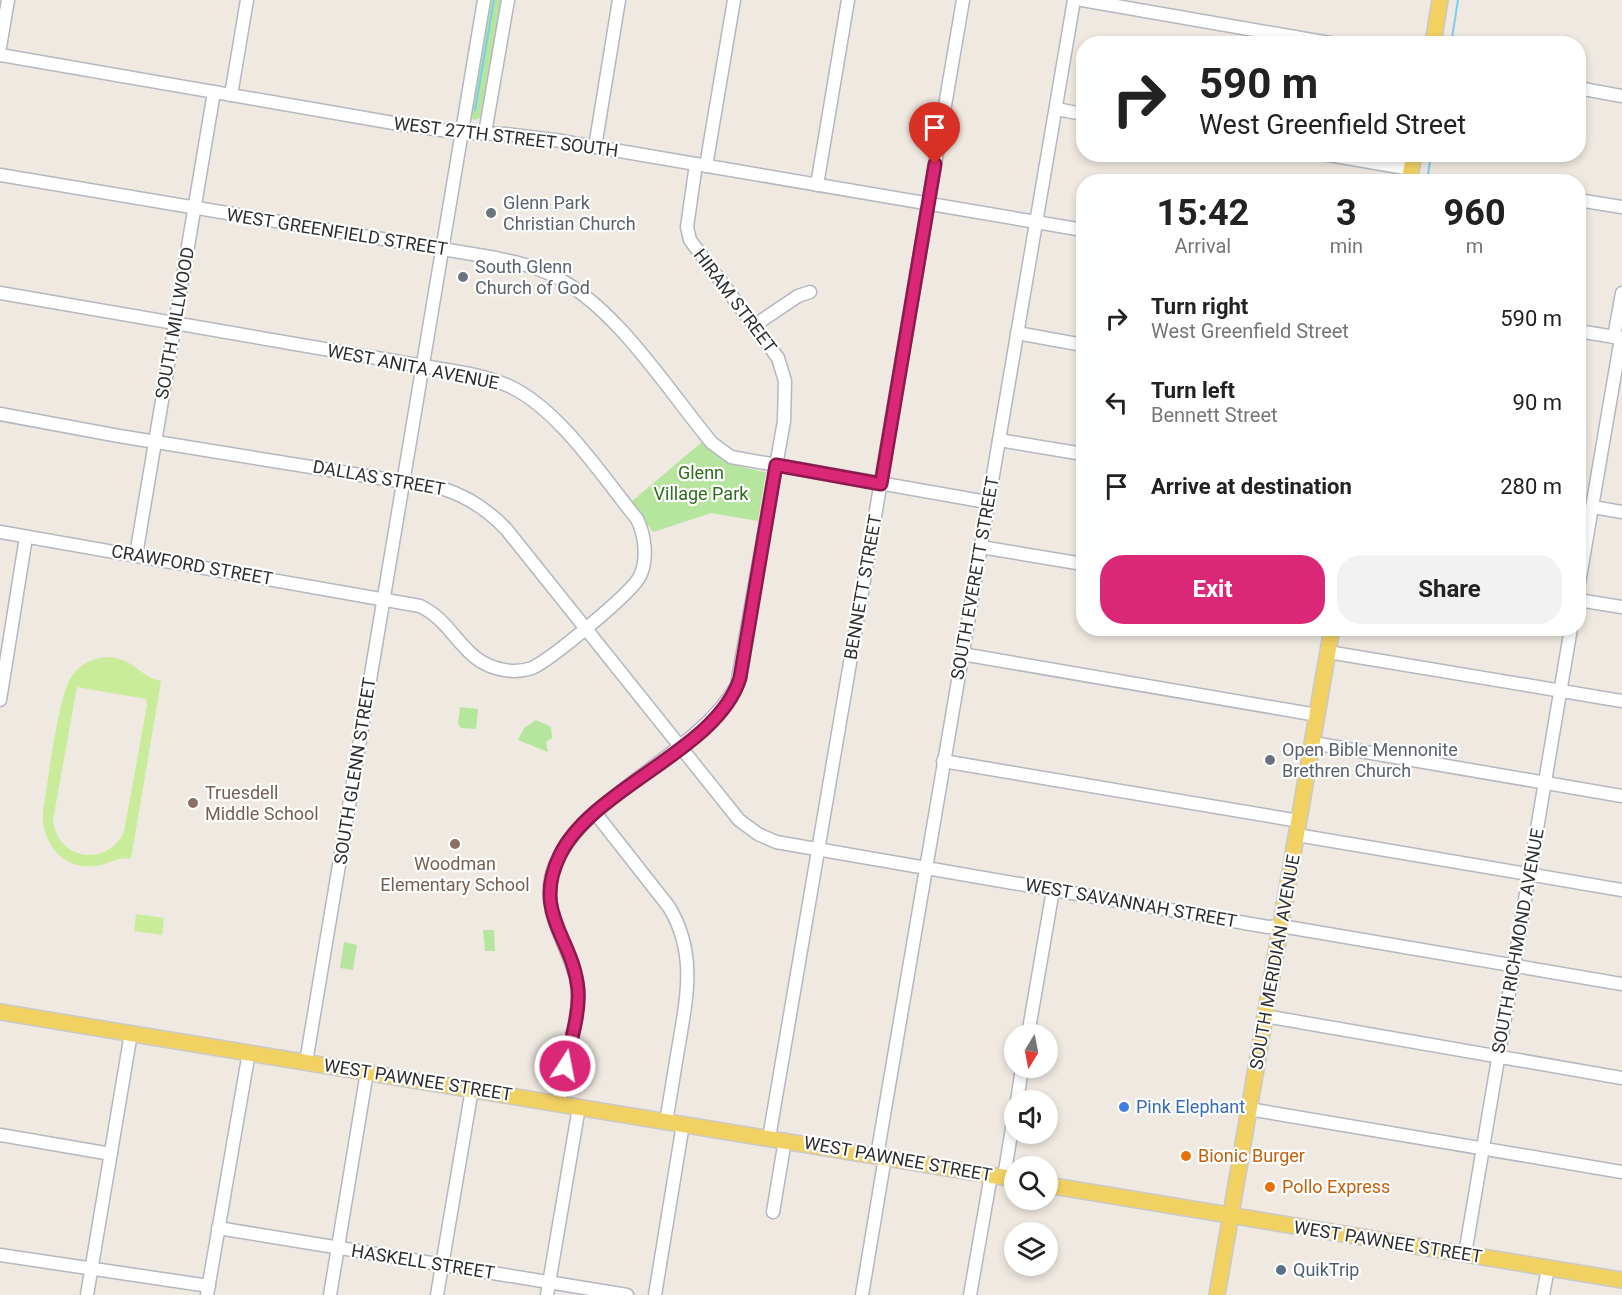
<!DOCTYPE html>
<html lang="en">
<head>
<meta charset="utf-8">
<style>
  body { margin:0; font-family:Roboto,sans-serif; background:#f2f2f2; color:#222; height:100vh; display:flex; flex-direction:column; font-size:22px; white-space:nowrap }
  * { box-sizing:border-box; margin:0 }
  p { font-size:20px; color:#767676 }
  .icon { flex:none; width:33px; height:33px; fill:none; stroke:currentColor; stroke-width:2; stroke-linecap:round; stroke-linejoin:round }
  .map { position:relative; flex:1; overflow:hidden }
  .drawer { position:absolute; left:1076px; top:174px; width:510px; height:462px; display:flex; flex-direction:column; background:#fff; border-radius:24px; box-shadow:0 3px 9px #0003 }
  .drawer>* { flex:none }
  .top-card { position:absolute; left:1076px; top:36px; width:510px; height:126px; border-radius:24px; box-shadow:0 3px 9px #0003; background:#fff; color:#222; overflow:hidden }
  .needle { width:39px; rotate:190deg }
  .buttons { position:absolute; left:1004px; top:1024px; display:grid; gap:12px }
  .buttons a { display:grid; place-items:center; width:54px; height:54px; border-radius:50%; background:#fff; box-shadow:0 3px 9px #0003; font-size:30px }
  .pin { position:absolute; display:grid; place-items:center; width:51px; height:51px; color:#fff; margin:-62px -26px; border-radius:50% 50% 50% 0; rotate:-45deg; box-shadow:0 0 6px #0007 }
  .pin .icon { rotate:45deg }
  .me { position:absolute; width:66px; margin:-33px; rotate:11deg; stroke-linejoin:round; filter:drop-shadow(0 0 4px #0008) }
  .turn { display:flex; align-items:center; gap:21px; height:126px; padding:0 24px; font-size:27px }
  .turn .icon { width:78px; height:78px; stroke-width:2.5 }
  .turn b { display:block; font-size:42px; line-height:51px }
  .eta { display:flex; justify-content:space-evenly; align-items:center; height:102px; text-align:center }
  .eta b { font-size:36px; font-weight:700; line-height:42px }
  .button { display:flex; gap:12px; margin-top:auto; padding:12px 24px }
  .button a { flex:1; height:69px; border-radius:24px; background:#db2777; color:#fff; font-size:24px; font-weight:700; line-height:69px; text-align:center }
  .button a+a { background:#f2f2f2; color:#222 }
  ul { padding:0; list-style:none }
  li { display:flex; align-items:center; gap:18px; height:84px; padding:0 24px }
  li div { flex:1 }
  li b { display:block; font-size:22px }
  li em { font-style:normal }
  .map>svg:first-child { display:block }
</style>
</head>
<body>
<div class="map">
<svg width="1622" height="1295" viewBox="0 0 1622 1295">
  <rect width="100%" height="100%" fill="#efe9e1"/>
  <g fill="#b6e59e">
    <polygon points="487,0 503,0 483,116 475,120 470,118 468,114"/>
    <path d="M702,442C721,462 738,467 766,472L758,521L711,513L653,532L631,502Z"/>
    <polygon points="460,707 478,709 476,729 461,728 458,724"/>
    <polygon points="536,720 551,727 552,738 546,742 548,752 518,740 524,728"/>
    <polygon points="483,930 494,930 495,951 485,951"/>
    <polygon points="344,942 357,945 353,970 340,968"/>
  </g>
  <g fill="#c9ec9a" fill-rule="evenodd">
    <path d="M107,657C134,658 140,677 161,681L131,859C117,856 111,864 96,866C64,871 40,842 43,811C48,784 58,694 72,676C80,664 93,658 107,657ZM77,687L146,699L147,705L124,832C107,868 57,860 53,820Z"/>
    <polygon points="136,914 164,918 162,935 134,931"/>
  </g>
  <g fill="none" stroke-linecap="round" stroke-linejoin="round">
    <g stroke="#75cff0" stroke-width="2">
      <polyline points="1451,44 1458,0"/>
      <polyline points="475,110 494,0"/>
      <polyline points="1427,182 1431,154"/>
    </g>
    <defs>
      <g id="minor">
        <polyline points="1082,0 1335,44"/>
        <polyline points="0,47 8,0"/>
        <polyline points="0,55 405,125 463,133 505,134 555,140 1083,230"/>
        <polyline points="1578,88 1622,96"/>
        <polyline points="231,95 247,0"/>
        <polyline points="1056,109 1083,114"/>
        <polyline points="485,133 508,0"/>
        <polyline points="595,147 619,0"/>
        <polyline points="1323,154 1411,169"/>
        <polyline points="706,166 734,0"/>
        <path d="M0,175L496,258C515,262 534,266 552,275C617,307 666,388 712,443L731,457L987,502"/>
        <polyline points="817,185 848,0"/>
        <polyline points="1578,200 1622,207"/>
        <path d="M0,293L423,366C452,371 482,374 509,386C559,409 602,476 637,519C645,535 648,559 640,576C632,593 550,660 532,668C523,671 514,672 505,670C462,664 456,623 420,606L0,532"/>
        <polyline points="755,325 798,296 810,292"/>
        <polyline points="1578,331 1621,338"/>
        <polyline points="1017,333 1083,345"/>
        <polyline points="1614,337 1622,293"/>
        <path d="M0,414L119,436L441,488C467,496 487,509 506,529L739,820L758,834L776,842L1268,927L1281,926L1622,984"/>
        <polyline points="999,440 1083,454"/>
        <polyline points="1593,507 1622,512"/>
        <polyline points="981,547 1083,564"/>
        <polyline points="136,555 214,92"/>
        <polyline points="1578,589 1621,338"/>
        <polyline points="1578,600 1622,607"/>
        <polyline points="1328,652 1622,701"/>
        <polyline points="962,654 1317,715"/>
        <polyline points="0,700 26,537"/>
        <polyline points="1313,743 1622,796"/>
        <polyline points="943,761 1299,821"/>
        <path d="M596,814L669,907C695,950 688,991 680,1038C675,1066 671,1094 666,1121"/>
        <polyline points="1297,835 1622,890"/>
        <polyline points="1265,1016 1622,1078"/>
        <polyline points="1028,1035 1053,890"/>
        <polyline points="306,1062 484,0"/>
        <polyline points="1017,1101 1022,1068"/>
        <path d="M558,1104C563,1077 581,1011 578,987C572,950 543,918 551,878C567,802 697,758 737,685L784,421L785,381L778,358L690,240L687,227L696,164"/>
        <polyline points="1249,1109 1622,1172"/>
        <polyline points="0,1135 111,1154"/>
        <polyline points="769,1138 963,0"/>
        <polyline points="877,1156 1074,0"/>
        <polyline points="1004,1177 1014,1116"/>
        <polyline points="773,1212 785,1140"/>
        <polyline points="218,1228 627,1295"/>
        <polyline points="1465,1254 1571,628"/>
        <polyline points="0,1255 209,1286"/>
        <polyline points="87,1295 131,1033"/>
        <polyline points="207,1295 249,1052"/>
        <polyline points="330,1295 367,1072"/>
        <polyline points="437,1295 472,1089"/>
        <polyline points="547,1295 579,1107"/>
        <polyline points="655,1295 683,1124"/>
        <polyline points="862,1295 885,1157"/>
        <polyline points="970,1295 991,1175"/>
        <polyline points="1543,1295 1548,1268"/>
      </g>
      <g id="major">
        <polyline points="1433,44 1440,0"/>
        <polyline points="1409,182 1414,154"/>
        <polyline points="0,1012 1014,1179"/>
        <polyline points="1047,1185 1622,1280"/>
        <polyline points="1217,1295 1332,628"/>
      </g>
    </defs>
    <use href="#minor" stroke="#b4b7c1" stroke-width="15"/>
    <use href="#major" stroke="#c9c9c9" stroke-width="18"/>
    <use href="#minor" stroke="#fff" stroke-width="12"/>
    <use href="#major" stroke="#f2d163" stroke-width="15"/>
  </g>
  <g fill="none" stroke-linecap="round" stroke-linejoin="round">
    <defs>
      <path id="route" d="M565,1066C570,1043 580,1014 578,990C574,938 531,914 560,855C592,788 718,750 740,678L776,465L881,484L935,164"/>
    </defs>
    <use href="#route" stroke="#8e194d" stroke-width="15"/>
    <use href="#route" stroke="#db2777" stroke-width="10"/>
  </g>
  <g fill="#6b7280" stroke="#fff" stroke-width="2">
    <circle cx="491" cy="213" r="6"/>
    <circle cx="463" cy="277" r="6"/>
    <circle cx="1270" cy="760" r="6"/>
  </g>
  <g fill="#8d6e63" stroke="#fff" stroke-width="2">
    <circle cx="193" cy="803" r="6"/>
    <circle cx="455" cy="844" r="6"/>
  </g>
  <circle fill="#3f7fe0" stroke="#fff" stroke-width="2" cx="1124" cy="1107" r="6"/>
  <g fill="#e8710a" stroke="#fff" stroke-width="2">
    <circle cx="1186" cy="1156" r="6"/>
    <circle cx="1270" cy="1187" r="6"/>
  </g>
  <circle fill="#5c6f8a" stroke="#fff" stroke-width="2" cx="1281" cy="1270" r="6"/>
  <g text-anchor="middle" stroke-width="4.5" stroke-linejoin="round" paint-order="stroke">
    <g font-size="18" fill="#2e2e2e" stroke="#fff">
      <text transform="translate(506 137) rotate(7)" y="6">WEST 27TH STREET SOUTH</text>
      <text transform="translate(337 232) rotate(9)" y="6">WEST GREENFIELD STREET</text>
      <text transform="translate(735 301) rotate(53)" y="6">HIRAM STREET</text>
      <text transform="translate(175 323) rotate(-80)" y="6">SOUTH MILLWOOD</text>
      <text transform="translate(413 367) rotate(11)" y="6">WEST ANITA AVENUE</text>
      <text transform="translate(379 478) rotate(10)" y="6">DALLAS STREET</text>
      <text transform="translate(192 565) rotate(10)" y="6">CRAWFORD STREET</text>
      <text transform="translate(975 578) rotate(-80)" y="6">SOUTH EVERETT STREET</text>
      <text transform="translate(863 587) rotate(-80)" y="6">BENNETT STREET</text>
      <text transform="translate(355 771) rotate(-81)" y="6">SOUTH GLENN STREET</text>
      <text transform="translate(1131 903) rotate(10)" y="6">WEST SAVANNAH STREET</text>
      <text transform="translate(1518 941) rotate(-80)" y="6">SOUTH RICHMOND AVENUE</text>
      <text transform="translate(1275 962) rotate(-80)" y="6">SOUTH MERIDIAN AVENUE</text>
      <text transform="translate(418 1080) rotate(9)" y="6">WEST PAWNEE STREET</text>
      <text transform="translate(898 1159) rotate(10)" y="6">WEST PAWNEE STREET</text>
      <text transform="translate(1388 1242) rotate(9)" y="6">WEST PAWNEE STREET</text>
      <text transform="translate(423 1262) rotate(9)" y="6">HASKELL STREET</text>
    </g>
    <g font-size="18" fill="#5b616d" stroke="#fff" text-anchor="start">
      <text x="503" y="209">Glenn Park<tspan x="503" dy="21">Christian Church</tspan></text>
      <text x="475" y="273">South Glenn<tspan x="475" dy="21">Church of God</tspan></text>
      <text x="1282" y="756">Open Bible Mennonite<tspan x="1282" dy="21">Brethren Church</tspan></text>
    </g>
    <g font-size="18" fill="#2c6e1b" stroke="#fff">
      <text x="701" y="479">Glenn<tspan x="701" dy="21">Village Park</tspan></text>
    </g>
    <g font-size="18" fill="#785e54" stroke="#fff" text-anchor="start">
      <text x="205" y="799">Truesdell<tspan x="205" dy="21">Middle School</tspan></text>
      <text x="455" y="870" text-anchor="middle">Woodman<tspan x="455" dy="21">Elementary School</tspan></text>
    </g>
    <g font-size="18" fill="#366cbe" stroke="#fff" text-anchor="start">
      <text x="1136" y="1113">Pink Elephant</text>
    </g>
    <g font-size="18" fill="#c56008" stroke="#fff" text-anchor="start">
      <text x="1198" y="1162">Bionic Burger</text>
      <text x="1282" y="1193">Pollo Express</text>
    </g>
    <g font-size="18" fill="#4e5e75" stroke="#fff" text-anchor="start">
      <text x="1293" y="1276">QuikTrip</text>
    </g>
  </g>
</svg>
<div class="buttons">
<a><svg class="needle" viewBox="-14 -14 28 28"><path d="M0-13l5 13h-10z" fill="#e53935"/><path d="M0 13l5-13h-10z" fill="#767676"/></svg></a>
<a><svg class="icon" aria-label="sound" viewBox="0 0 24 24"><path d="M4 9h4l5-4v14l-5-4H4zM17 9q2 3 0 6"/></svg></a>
<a><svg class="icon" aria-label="search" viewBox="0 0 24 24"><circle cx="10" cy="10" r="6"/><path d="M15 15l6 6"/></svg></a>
<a><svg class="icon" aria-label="layers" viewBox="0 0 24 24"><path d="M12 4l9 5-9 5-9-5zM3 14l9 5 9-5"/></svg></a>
</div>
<div class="pin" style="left:935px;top:164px;background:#d93025"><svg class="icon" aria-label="arrive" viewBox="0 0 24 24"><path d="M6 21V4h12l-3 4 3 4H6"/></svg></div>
<svg class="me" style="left:565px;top:1066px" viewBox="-20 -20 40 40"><circle r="17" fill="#db2777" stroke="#fff" stroke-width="3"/><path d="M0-11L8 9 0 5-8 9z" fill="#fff"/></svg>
<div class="top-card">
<div class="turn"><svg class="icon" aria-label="right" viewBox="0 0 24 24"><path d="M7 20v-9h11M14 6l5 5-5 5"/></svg><div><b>590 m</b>West Greenfield Street</div></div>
</div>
<section class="drawer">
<div class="eta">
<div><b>15:42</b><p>Arrival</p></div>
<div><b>3</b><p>min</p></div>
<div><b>960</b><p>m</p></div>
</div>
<ul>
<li><svg class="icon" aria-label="right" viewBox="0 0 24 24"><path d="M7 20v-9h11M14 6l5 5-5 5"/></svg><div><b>Turn right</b><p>West Greenfield Street</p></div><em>590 m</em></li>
<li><svg class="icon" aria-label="left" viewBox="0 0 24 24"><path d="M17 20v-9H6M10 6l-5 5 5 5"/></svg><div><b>Turn left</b><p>Bennett Street</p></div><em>90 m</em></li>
<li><svg class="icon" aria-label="arrive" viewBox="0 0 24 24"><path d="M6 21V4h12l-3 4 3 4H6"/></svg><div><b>Arrive at destination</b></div><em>280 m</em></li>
</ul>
<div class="button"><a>Exit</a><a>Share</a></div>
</section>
</div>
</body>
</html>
